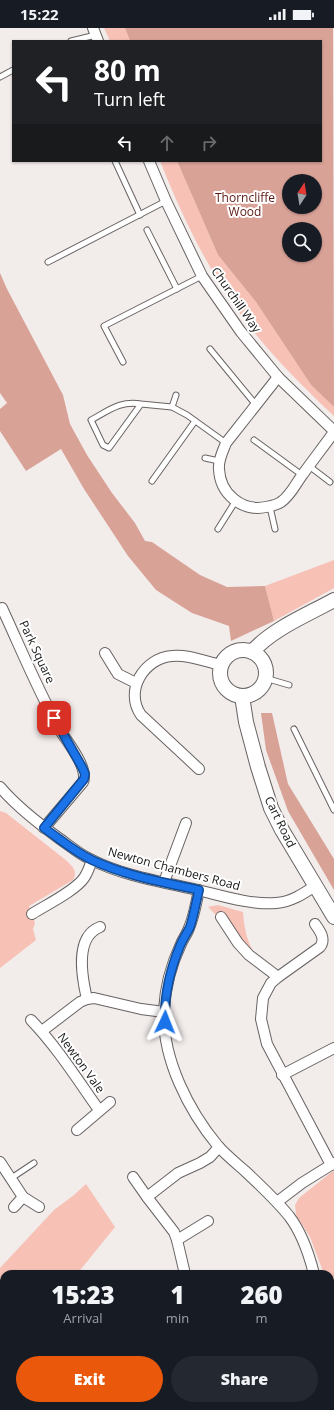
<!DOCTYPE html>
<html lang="en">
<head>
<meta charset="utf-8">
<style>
  body { margin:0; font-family:"Open Sans",sans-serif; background:#242831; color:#f1f3f6; height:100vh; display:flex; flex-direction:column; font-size:15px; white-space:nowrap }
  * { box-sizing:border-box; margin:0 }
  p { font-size:13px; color:#9ea1a6 }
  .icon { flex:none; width:22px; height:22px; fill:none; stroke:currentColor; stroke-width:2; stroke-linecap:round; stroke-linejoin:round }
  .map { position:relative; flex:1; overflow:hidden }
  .panel { position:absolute; left:0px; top:1242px; width:334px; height:140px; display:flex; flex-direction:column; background:#171b24; border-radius:12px 12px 0 0; box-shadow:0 1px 3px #0004 }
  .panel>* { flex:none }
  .banner { position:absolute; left:12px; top:12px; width:310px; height:122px; border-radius:0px; box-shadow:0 1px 3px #0004; background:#202124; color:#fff; overflow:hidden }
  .needle { width:26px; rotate:12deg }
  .tools { position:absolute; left:282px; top:146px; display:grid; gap:8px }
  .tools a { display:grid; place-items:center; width:40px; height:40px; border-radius:50%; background:#171b24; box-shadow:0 1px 3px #0004; font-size:20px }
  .pin { position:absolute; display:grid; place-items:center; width:34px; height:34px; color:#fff; margin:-17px; border-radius:8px; box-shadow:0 2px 6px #0006 }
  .me { position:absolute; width:44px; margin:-22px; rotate:2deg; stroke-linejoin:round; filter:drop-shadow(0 0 3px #0008) }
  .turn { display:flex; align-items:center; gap:14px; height:84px; padding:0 16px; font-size:18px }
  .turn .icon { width:52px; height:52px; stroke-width:2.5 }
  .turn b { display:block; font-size:28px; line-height:34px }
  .lanes { display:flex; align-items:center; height:38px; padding:0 16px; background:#0003; justify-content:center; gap:20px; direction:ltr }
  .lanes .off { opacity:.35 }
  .eta { display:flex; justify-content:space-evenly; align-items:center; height:68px; text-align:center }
  .eta b { font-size:24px; font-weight:800; line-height:28px }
  .primary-button { display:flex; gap:8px; margin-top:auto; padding:8px 16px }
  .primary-button a { flex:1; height:46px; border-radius:24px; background:#ea580c; color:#fff; font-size:16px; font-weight:800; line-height:46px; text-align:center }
  .primary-button a+a { background:#242831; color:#f1f3f6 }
  .status { display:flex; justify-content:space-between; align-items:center; height:28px; padding:0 20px; background:#171b24; direction:ltr }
  .status svg { height:11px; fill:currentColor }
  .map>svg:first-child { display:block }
</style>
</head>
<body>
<div class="status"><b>15:22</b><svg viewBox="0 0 49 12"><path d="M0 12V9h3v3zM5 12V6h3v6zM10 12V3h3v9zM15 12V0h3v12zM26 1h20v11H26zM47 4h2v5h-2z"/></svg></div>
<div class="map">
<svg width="334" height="1382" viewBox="0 0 334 1382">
  <rect width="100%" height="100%" fill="#f2eceb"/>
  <g fill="#f7c1b6">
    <polygon points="104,0 125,0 130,13 110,13"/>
    <path d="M160,133H177L218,227L256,274L311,357L334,379V388C298,354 262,318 234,277C203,232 180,183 160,133Z"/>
    <polygon points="334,532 334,560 274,593 265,558"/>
    <path d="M0,783L6,785L67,833C73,839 78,844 73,852L29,878L35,895L33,901L36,912L0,940Z"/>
    <path d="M218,877L243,884C244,898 246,910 253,923L251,925L223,885L216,887L208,879Z"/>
    <polygon points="333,1143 334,1144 334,1290 330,1275 330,1246 324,1246 310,1209 296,1187 295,1177 299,1170"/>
    <polygon points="86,1156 115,1199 77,1246 4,1246 4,1263 0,1260 0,1240 54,1182 74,1167"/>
    <polygon points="4,1265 4,1337 0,1343 0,1271"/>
  </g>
  <g fill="#d9a297" fill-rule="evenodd">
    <path d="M125,0H333L334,379L311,357L256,274L218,227L177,133H321V13H130ZM289,153H315V179H289ZM289,201H315V227H289Z"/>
    <polygon points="0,245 7,261 63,367 70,396 87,427 112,465 135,495 145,513 152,514 200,547 227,559 265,558 274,593 231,613 229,598 192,585 156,562 128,528 84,461 61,421 26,443 0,403 0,381 7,375 0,365"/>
    <polygon points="261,685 272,685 288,756 334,831 334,862 288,783 266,722"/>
  </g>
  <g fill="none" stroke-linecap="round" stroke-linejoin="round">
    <defs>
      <g id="lane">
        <polyline points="71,13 96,7"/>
        <polyline points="0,49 13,42"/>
        <polyline points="115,133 140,187"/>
        <polyline points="147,202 177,261"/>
        <polyline points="48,234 166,173"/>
        <polyline points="210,321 256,377"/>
        <polyline points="123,334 104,298 202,248"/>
        <path d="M141,376C121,372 108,383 91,392L103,417L109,420L141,376L172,379L187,387L226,415"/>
        <polyline points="172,379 176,367"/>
        <polyline points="254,412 302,447"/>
        <polyline points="205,430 219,433"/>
        <polyline points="309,438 330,454"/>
        <polyline points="152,453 195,393"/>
        <polyline points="270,479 275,501"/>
        <polyline points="218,501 235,474"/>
        <polyline points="265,650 289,657"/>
        <polyline points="294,701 334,782"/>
        <polyline points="10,1151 34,1135"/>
      </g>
      <g id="street">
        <polyline points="93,0 98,13"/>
        <polyline points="149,133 166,173 202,248 241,304 278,349 334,403"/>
        <path d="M278,349L226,415C223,423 218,432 219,441C220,466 242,484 266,479C271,478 277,477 281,474C291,467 296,455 303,446C313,432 324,418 334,404"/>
        <path d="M2,580C21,621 38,663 60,702C67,714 89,740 83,754L44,800"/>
        <polyline points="105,625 118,646 136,655"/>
        <path d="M199,741L141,687C124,663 144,630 172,628C188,626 206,634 221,637"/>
        <path d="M0,759C17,779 39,796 60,811C70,818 79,826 90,831C123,848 163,854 198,862C223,868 250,877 276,875C291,874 303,866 315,858"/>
        <polyline points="164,854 186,795"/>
        <path d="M199,862C196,875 194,889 189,900C187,906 183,911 181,916C171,937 165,961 164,983C162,1031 189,1083 218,1118C226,1127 236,1135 245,1143C260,1157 276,1172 289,1188C302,1205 309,1226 314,1246"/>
        <path d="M32,886C46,877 75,863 84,850C88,844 90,838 92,832"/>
        <polyline points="221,889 238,915 249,927 278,949"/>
        <path d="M315,896C320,903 326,911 320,919L278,949L271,955L263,970L261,991L267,1016L331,1137"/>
        <path d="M87,971C82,950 74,909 100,899"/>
        <path d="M31,992C57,1019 77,1051 99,1082"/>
        <polyline points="42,1003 80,974 87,971 94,970 141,981 164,984"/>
        <polyline points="282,1047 334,1020"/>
        <polyline points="77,1102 110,1074"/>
        <polyline points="0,1134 23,1169 39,1179"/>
        <polyline points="133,1149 147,1169 178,1145 200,1135 210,1129 219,1119"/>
        <polyline points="147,1169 174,1204 177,1212 185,1246"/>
        <polyline points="277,1174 302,1155 334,1135"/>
        <polyline points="14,1179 23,1169"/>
        <polyline points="177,1212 208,1193"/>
        <polyline points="330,1335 334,1353"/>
        <polyline points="254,1378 256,1382"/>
        <polyline points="39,1382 42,1378"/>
      </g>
      <g id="secondary">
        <circle cx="243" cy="645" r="23"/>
        <path d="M252,624C272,601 307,587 334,572"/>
        <polyline points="242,668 246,694 258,739 271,780 282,802 334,889"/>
      </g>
    </defs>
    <use href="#lane" stroke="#686362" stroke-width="7"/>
    <use href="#street" stroke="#686362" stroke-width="12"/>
    <use href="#secondary" stroke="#686362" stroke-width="16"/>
    <use href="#lane" stroke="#fff" stroke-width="5"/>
    <use href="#street" stroke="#fff" stroke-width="10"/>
    <use href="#secondary" stroke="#fff" stroke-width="14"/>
  </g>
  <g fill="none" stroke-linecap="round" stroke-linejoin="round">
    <defs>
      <path id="route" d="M54,690L82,739L85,746L84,751L44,800C60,811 75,824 92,832C126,848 163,854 199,862C196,874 194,887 190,899C187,905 183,911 180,918C170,942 164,968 165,994"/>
    </defs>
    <use href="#route" stroke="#114b97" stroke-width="10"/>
    <use href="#route" stroke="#1a73e8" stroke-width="7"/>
  </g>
  <g text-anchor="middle" stroke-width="4" stroke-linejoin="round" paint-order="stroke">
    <g font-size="12" fill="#5b1911" stroke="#fff">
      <text x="245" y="174">Thorncliffe<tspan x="245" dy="14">Wood</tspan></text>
    </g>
    <g font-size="12" fill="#171615" stroke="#fff">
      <text transform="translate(236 272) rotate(55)" y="4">Churchill Way</text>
      <text transform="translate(37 624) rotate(65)" y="4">Park Square</text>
      <text transform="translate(280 794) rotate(64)" y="4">Cart Road</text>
      <text transform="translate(174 841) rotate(15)" y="4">Newton Chambers Road</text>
      <text transform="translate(81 1035) rotate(54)" y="4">Newton Vale</text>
    </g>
  </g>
</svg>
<div class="tools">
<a><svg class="needle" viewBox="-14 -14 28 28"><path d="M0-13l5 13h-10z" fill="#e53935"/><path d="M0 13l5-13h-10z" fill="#9ea1a6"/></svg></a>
<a><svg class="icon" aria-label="search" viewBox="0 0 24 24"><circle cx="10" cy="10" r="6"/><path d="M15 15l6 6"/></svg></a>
</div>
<div class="pin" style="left:54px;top:690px;background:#d93025"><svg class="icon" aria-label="arrive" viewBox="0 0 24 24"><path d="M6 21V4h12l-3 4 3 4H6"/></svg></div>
<svg class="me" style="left:165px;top:994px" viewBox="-20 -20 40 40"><path d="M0-17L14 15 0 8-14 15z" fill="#1a73e8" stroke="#fff" stroke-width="4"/></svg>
<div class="banner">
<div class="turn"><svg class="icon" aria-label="left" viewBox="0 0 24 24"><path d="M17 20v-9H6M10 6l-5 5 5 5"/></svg><div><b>80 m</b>Turn left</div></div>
<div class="lanes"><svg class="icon" aria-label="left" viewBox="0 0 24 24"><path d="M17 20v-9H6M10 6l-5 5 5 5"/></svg><svg class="icon off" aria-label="ahead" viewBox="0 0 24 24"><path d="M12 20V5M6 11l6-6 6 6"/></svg><svg class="icon off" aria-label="right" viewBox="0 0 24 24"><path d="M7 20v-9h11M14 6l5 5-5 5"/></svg></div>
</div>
<section class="panel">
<div class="eta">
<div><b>15:23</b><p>Arrival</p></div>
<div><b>1</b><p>min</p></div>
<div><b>260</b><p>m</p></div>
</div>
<div class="primary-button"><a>Exit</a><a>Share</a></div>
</section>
</div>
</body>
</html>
